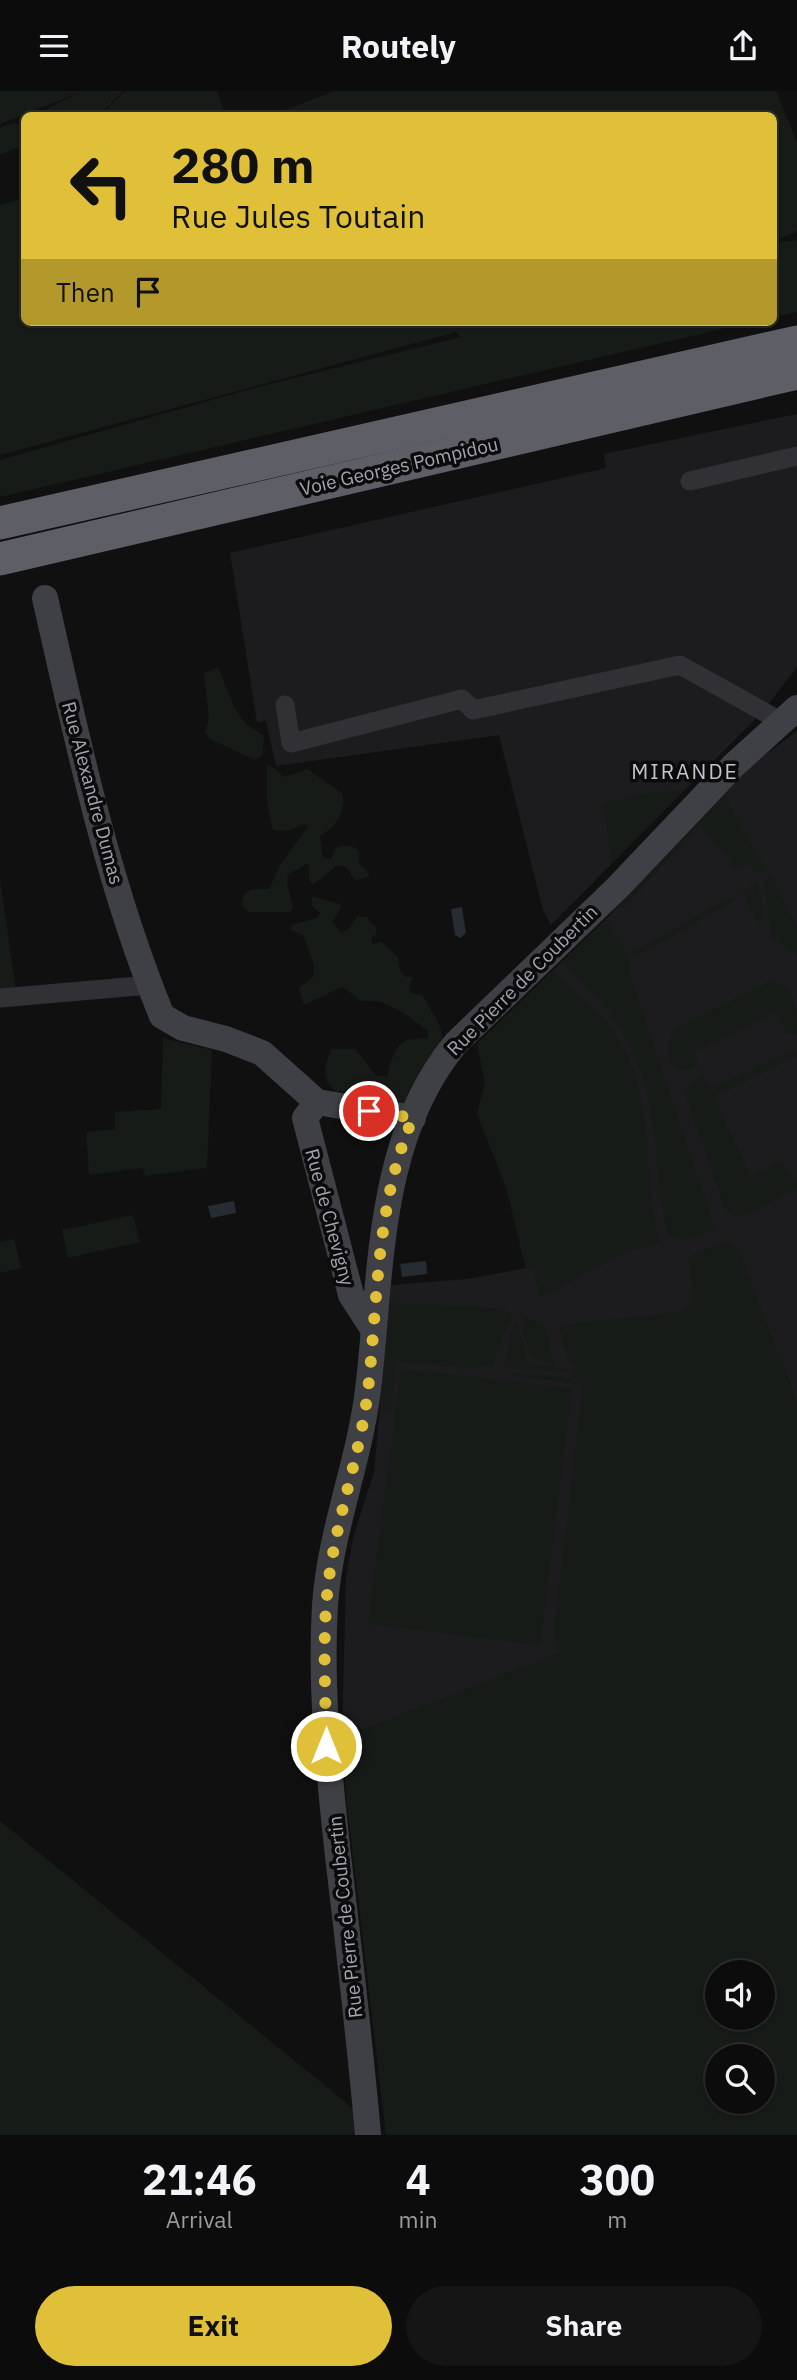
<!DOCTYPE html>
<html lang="en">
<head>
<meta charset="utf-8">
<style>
  body { margin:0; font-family:"IBM Plex Sans",sans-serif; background:#151516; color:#f1f3f6; height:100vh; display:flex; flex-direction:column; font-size:26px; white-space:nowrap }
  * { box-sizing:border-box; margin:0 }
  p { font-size:23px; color:#9a9b9d }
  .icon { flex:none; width:38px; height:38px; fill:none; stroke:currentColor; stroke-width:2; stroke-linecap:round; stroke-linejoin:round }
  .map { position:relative; height:2044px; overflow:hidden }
  .sheet { display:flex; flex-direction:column; background:#0c0c0d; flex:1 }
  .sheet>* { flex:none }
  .guide { position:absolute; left:21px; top:21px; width:756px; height:214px; border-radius:10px; box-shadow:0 2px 5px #0004,0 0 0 2px #2c2c2e; background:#e0c038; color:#111; overflow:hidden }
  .controls { position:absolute; left:705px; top:1869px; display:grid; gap:14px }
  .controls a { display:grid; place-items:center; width:70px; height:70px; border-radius:50%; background:#0c0c0d; box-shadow:0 2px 5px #0004,0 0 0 2px #2c2c2e; font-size:35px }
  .pin { position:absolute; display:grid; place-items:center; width:60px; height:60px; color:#fff; margin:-30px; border:4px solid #fff; border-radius:50%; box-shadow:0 2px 7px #0007 }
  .me { position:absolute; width:77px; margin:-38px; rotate:0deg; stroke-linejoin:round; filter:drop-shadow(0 0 5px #0008) }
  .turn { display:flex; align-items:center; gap:24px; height:147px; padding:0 35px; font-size:32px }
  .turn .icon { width:91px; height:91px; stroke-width:2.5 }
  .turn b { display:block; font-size:49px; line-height:60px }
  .then { display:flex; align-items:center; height:66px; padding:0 35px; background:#0003; gap:14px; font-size:26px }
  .eta { display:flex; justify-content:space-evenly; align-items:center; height:119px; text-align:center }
  .eta b { font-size:42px; font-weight:800; line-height:49px }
  .action { display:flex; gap:14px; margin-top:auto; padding:14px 35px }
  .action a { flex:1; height:80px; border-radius:42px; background:#e0c038; color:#111; font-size:28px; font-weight:800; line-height:80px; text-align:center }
  .action a+a { background:#151516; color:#f1f3f6 }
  header { display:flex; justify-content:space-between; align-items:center; height:91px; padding:0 35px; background:#0c0c0d; font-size:32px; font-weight:800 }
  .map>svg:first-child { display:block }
</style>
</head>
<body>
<header><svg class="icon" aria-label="menu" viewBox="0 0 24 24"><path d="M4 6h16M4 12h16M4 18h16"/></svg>Routely<svg class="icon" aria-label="share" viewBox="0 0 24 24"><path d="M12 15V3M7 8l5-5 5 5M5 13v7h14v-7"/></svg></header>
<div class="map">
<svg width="797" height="2044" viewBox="0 0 797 2044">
  <rect width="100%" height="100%" fill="#101011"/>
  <g fill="#1c1c1e">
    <polygon points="797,323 797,576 763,620 551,834 543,819 499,644 276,675 266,630 257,631 230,462 606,377 604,363"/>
    <polygon points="797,640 797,1470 342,1647 346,1486 353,1447 374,1381 391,1194 468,1188 526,1177 506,1096 477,1023 485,992 477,953 606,828 723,698 726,702 747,678"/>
  </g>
  <g fill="#161b18" fill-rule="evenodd">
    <polygon points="0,0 123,0 99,24 40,24 39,22 78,2 0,33"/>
    <polygon points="125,0 217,0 225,24 101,24"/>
    <polygon points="334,0 776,0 797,51 797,140 774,150 774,24 273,24"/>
    <polygon points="12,32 24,34 24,54 0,64 0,37"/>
    <polygon points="24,107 24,231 752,231 0,406 0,369 258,296 461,246 456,241 0,364 0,114"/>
    <polygon points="797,149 797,221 774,226 774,152"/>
    <polygon points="218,576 235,618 246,633 264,645 262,665 255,669 210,648 205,641 209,629 204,582"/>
    <path d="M270,674L284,686L307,678L342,702C348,720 334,737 320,745L323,767L331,768L336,757C345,753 352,754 359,760V772L370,784L356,790L346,776L337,774L313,794L309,789V772L288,783L287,793L293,817L290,821H248L242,814L244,804L251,798H269L281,772L309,735L305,733L288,740L273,739L267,712V675Z"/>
    <polygon points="683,699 611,773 603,712 643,703"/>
    <polygon points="723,703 766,778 758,782 749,773 736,779 700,733 624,817 619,813"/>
    <polygon points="771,784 797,835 797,864 771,846 764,788"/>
    <polygon points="0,787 16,901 0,902"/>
    <polygon points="756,792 763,815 762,832 759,835 742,800"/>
    <path d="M312,805L340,813L341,817L332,831L341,842L349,838L357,825L367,826L376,837V843L371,847L372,853L381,851L398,866L400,880L406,886H413L409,897L411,902L422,904C429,916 440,930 442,944C445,957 416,1000 409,1013L344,1006L342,1000L336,1001C321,988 324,975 331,958H355L376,984L388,986C389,975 394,956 405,950C411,947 421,948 428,947V940L404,922L380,910H362L342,896L304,914L299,897L314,885V874L303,844L291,839L292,834L317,827L320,822L312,814Z"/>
    <polygon points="731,806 734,810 634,867 632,862"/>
    <path d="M606,828L627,861L631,886L716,1139L683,1149L668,1144C652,1076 661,1003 622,940C606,915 582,894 562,871Z"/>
    <path d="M552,880C571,898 595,916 611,937C659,998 640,1081 660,1151L622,1163L540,1207L533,1177L526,1178L506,1096L477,1023L485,992L477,953Z"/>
    <path d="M772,889C797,895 797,919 797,943H786L775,921L694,961L699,974C666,991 660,953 676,938Z"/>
    <polygon points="163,947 212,959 207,1077 145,1085 143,1077 89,1084 86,1041 115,1038 115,1021 161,1018"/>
    <polygon points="794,958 797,964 794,966 714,1006 751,1086 782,1069 793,1090 797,1088 797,1097 741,1126 726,1121 683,998 704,984 711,998"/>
    <polygon points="133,1124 140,1151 68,1167 62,1139"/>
    <polygon points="14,1148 21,1177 0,1182 0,1151"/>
    <path d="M726,1151L738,1157L797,1310V2044H386L346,1705L342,1647L559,1562L553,1545L583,1294L512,1285V1282L571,1286L576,1281L575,1274L567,1268L559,1234L679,1221L694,1209L688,1165ZM718,1881H763V1927H718ZM718,1965H763V2011H718Z"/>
    <polygon points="390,1212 502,1217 512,1224 493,1274 468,1277 396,1270 390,1320 380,1318"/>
    <polygon points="525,1226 546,1237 554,1274 530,1265 520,1234"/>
    <polygon points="517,1232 528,1272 566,1279 566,1281 504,1277 513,1235"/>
    <polygon points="401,1278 572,1297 540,1554 368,1533"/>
    <polygon points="0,1730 333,2001 384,2044 0,2044"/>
  </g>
  <g fill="#272c33">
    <polygon points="462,816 466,842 460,847 455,844 451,818"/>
    <polygon points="234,1110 236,1122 211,1127 208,1115"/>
    <polygon points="426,1170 427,1183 402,1186 400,1173"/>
  </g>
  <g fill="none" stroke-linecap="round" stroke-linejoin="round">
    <g stroke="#313135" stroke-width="19">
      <polyline points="690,390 797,365"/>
      <polyline points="285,614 291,652 462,608 473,619 680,574 782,631"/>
      <polyline points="0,907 150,894"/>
    </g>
    <g stroke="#3f4045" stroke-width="26">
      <path d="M45,507C77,648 107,791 162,925L183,937L226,948L262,962L317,1011L413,1027"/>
      <polyline points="317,1011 305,1027 351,1204 373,1238"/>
      <path d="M368,2044C360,1951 349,1858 338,1765C329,1682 320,1598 325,1514C330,1441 359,1372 368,1299C382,1183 376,1048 456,952L618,796L733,675L797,617"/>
    </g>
    <g stroke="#5d5e66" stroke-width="33">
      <polyline points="0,432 797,251"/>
      <polyline points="0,468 797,282"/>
    </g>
  </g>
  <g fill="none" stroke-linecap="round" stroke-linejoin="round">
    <path stroke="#e0c038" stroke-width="12" stroke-dasharray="0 21.6" d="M326,1655C326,1597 321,1538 330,1480C339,1419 361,1360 368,1299C378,1209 376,1111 413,1027L369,1020"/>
  </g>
  <g text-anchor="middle" stroke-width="7" stroke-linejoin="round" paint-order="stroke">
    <g font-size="19" fill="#a2a4b0" stroke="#0b0b0c">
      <text transform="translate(399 375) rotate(-13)" y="7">Voie Georges Pompidou</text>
      <text transform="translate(93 702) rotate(75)" y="7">Rue Alexandre Dumas</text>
      <text transform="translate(522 889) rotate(-45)" y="7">Rue Pierre de Coubertin</text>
      <text transform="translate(330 1126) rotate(75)" y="7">Rue de Chevigny</text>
      <text transform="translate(345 1826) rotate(-96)" y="7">Rue Pierre de Coubertin</text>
    </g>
    <g font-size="21" letter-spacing="2" fill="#c3c4cd" stroke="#0b0b0c">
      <text x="685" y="688">MIRANDE</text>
    </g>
  </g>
</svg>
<div class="controls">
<a><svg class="icon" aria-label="sound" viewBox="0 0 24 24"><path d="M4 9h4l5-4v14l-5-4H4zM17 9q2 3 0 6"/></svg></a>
<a><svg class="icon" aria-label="search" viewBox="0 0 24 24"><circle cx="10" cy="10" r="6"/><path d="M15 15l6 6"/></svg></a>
</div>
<div class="pin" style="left:369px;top:1020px;background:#d93025"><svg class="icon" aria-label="arrive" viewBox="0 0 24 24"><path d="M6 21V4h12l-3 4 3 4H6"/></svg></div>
<svg class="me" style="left:326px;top:1655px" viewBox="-20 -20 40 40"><circle r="17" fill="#e0c038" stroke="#fff" stroke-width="3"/><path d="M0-11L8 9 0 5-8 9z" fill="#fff"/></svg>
<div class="guide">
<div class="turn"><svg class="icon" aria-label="left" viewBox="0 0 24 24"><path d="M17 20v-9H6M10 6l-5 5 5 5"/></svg><div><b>280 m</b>Rue Jules Toutain</div></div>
<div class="then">Then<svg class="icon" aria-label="arrive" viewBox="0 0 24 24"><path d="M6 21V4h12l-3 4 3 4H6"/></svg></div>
</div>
</div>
<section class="sheet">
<div class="eta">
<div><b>21:46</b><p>Arrival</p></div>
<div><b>4</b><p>min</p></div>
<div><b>300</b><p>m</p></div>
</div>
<div class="action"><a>Exit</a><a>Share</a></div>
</section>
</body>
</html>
